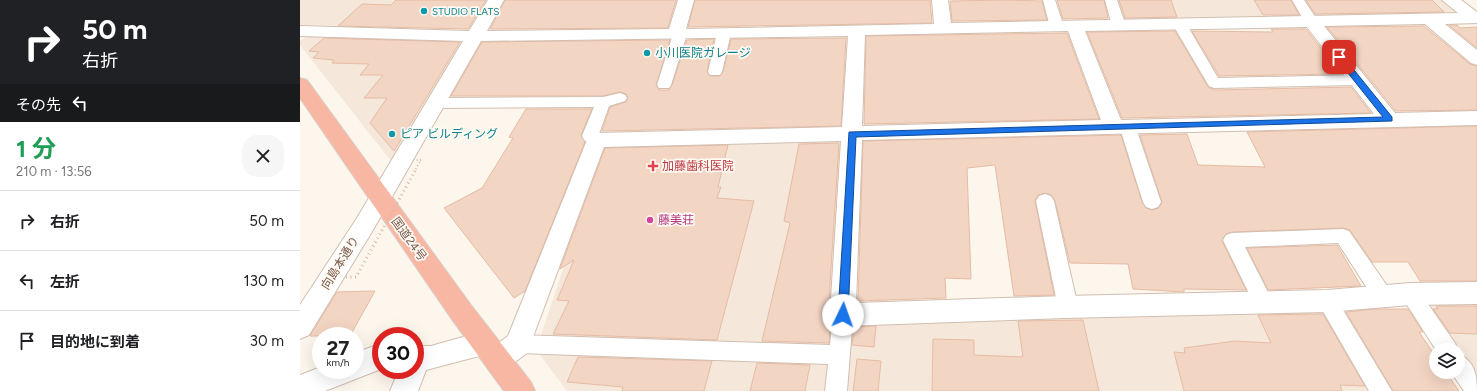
<!DOCTYPE html>
<html lang="ja">
<head>
<meta charset="utf-8">
<style>
  body { margin:0; font-family:Figtree,"Noto Sans JP",sans-serif; background:#f6f6f6; color:#202124; height:100vh; display:flex; flex-direction:column; font-size:15px; white-space:nowrap }
  * { box-sizing:border-box; margin:0 }
  p { font-size:13px; color:#757577 }
  .icon { flex:none; width:22px; height:22px; fill:none; stroke:currentColor; stroke-width:2; stroke-linecap:round; stroke-linejoin:round }
  .map { position:relative; flex:1; overflow:hidden }
  .details { display:flex; flex-direction:column; background:#fff; width:300px }
  .details>* { flex:none }
  .top-card { background:#202124; color:#fff; overflow:hidden }
  .tools { position:absolute; left:1129px; top:343px; display:grid; gap:8px }
  .tools a { display:grid; place-items:center; width:36px; height:36px; border-radius:50%; background:#fff; box-shadow:0 4px 16px #0002; font-size:20px }
  .speed { position:absolute; left:12px; top:327px; display:flex; gap:8px; font-size:20px; font-weight:700; text-align:center }
  .speed>* { display:grid; place-content:center; width:52px; height:52px; border-radius:50%; background:#fff; box-shadow:0 4px 16px #0002; line-height:1 }
  .speed small { font-size:10px; font-weight:400 }
  .speed .limit { border:6px solid #d22; background:#fff; color:#111 }
  .pin { position:absolute; display:grid; place-items:center; width:34px; height:34px; color:#fff; margin:-17px; border-radius:8px; box-shadow:0 2px 6px #0006 }
  .me { position:absolute; width:44px; margin:-22px; rotate:3deg; stroke-linejoin:round; filter:drop-shadow(0 0 3px #0008) }
  .turn { display:flex; align-items:center; gap:14px; height:84px; padding:0 16px; font-size:18px }
  .turn .icon { width:52px; height:52px; stroke-width:2.5 }
  .turn b { display:block; font-size:28px; line-height:34px }
  .then { display:flex; align-items:center; height:38px; padding:0 16px; background:#0003; gap:8px; font-size:15px }
  .round { display:grid; place-items:center; flex:none; width:42px; height:42px; border-radius:16px; background:#f6f6f6 }
  .overview { display:flex; align-items:center; justify-content:space-between; height:68px; padding:0 16px }
  h1 { font-size:24px; font-weight:700; line-height:30px; color:#1e9e55 }
  ul { padding:0; list-style:none }
  li { display:flex; align-items:center; gap:12px; height:60px; padding:0 16px; border-top:1px solid #e0e0e0 }
  li div { flex:1 }
  li b { display:block; font-size:15px }
  li em { font-style:normal }
  main { display:flex; flex:1; min-height:0 }
  .map>svg:first-child { display:block }
</style>
</head>
<body>
<main>
<section class="details">
<div class="top-card">
<div class="turn"><svg class="icon" aria-label="right" viewBox="0 0 24 24"><path d="M7 20v-9h11M14 6l5 5-5 5"/></svg><div><b>50 m</b>右折</div></div>
<div class="then">その先<svg class="icon" aria-label="left" viewBox="0 0 24 24"><path d="M17 20v-9H6M10 6l-5 5 5 5"/></svg></div>
</div>
<div class="overview"><div><h1>1 分</h1><p>210 m · 13:56</p></div><a class="round"><svg class="icon" aria-label="close" viewBox="0 0 24 24"><path d="M6 6l12 12M18 6L6 18"/></svg></a></div>
<ul>
<li><svg class="icon" aria-label="right" viewBox="0 0 24 24"><path d="M7 20v-9h11M14 6l5 5-5 5"/></svg><div><b>右折</b></div><em>50 m</em></li>
<li><svg class="icon" aria-label="left" viewBox="0 0 24 24"><path d="M17 20v-9H6M10 6l-5 5 5 5"/></svg><div><b>左折</b></div><em>130 m</em></li>
<li><svg class="icon" aria-label="arrive" viewBox="0 0 24 24"><path d="M6 21V4h12l-3 4 3 4H6"/></svg><div><b>目的地に到着</b></div><em>30 m</em></li>
</ul>
</section>
<div class="map">
<svg width="1177" height="391" viewBox="0 0 1177 391">
  <rect width="100%" height="100%" fill="#fdf6ec"/>
  <g fill="#f5e8da">
    <polygon points="0,0 186,0 170,28 0,25"/>
    <polygon points="817,0 993,0 1000,11 992,17 824,19"/>
    <polygon points="1004,0 1145,0 1166,14 1017,15 1012,12"/>
    <polygon points="8,36 159,42 163,48 91,161 0,45 0,41"/>
    <polygon points="534,140 545,148 537,347 249,341 241,335 301,155 312,146"/>
    <polygon points="1177,299 1177,376 1131,310 1133,300"/>
    <polygon points="1016,309 1037,326 1075,391 546,391 554,321"/>
    <polygon points="243,351 529,363 532,391 267,391 240,355"/>
  </g>
  <g fill="#f3d5c3" stroke="#e6bba3">
    <polygon points="96,0 186,0 168,29 38,26 62,4 91,5"/>
    <polygon points="205,0 376,0 368,28 190,29"/>
    <polygon points="395,0 630,0 632,23 388,27"/>
    <polygon points="705,0 742,1 747,20 652,21 650,1"/>
    <polygon points="757,0 804,0 808,18 763,19"/>
    <polygon points="819,0 871,0 877,17 825,18"/>
    <polygon points="954,0 991,0 999,15 963,15"/>
    <polygon points="1006,0 1132,0 1144,12 1015,14"/>
    <polygon points="1149,25 1157,25 1160,28 1177,27 1177,48"/>
    <polygon points="1124,26 1170,64 1177,66 1177,110 1096,111 1027,27"/>
    <polygon points="971,29 1006,29 1041,74 919,76 892,31 973,32"/>
    <polygon points="875,31 908,87 914,90 1051,87 1071,113 822,118 787,32"/>
    <polygon points="767,33 799,119 564,124 566,36"/>
    <polygon points="24,38 160,42 94,151 70,123 87,98 64,98 83,75 60,75 69,64 32,63 34,60 13,58 19,52 9,51"/>
    <polygon points="546,38 541,126 302,131 310,107 326,102 328,97 326,94 320,92 303,96 151,96 182,42 370,40 356,85 359,90 369,90 372,85 387,40 414,39 407,72 410,76 420,76 423,72 431,39"/>
    <polygon points="226,109 292,109 281,135 285,142 225,291 214,298 144,208 182,188 213,138 209,137"/>
    <polygon points="1177,126 1177,281 1120,281 1108,262 1072,262 1050,230 1043,228 932,232 926,234 922,241 946,290 884,289 884,292 833,289 828,264 770,263 755,201 751,195 745,193 738,195 735,201 754,295 714,296 695,165 667,168 671,279 645,278 646,298 558,301 563,141 821,135 842,202 846,208 852,210 859,208 862,202 840,135 887,134 898,165 965,167 947,132"/>
    <polygon points="539,143 528,315 531,320 529,343 462,341 490,223 484,221 499,144"/>
    <polygon points="428,145 418,187 421,187 417,198 454,201 417,340 253,334 269,301 257,300 274,260 260,269 305,148"/>
    <polygon points="1037,245 1061,286 968,290 947,248"/>
    <polygon points="75,291 50,336 10,336 37,292"/>
    <polygon points="1136,306 1177,306 1177,334 1150,333 1133,309 1138,309"/>
    <polygon points="1075,309 1108,309 1123,332 1119,332 1136,357 1136,372 1146,372 1159,391 1093,391 1046,312"/>
    <polygon points="1023,314 1065,386 1040,385 1042,391 884,391 874,352 885,353 884,348 935,341 971,343 958,315"/>
    <polygon points="783,320 799,391 632,391 633,339 674,340 674,355 723,357 718,321"/>
    <polygon points="576,326 574,347 552,345 554,327"/>
    <polygon points="278,357 412,361 404,391 322,391 323,387 267,382"/>
    <polygon points="557,359 581,361 578,391 553,391"/>
    <polygon points="457,363 510,365 505,391 450,391"/>
  </g>
  <g fill="none" stroke-linecap="round" stroke-linejoin="round">
    <defs>
      <g id="lane">
        <polygon points="743,0 755,0 764,27 762,30 752,30 750,27"/>
        <polygon points="805,0 817,0 826,26 824,29 814,29 812,26"/>
        <polygon points="992,0 1004,0 1018,21 1016,24 1006,24"/>
        <polygon points="880,21 885,22 887,25 918,78 1057,75 1062,77 1064,80 1062,83 1057,85 914,88 909,86 873,25 875,22"/>
        <polygon points="424,29 429,30 431,33 422,72 420,75 410,75 408,72 417,33 419,30"/>
        <polygon points="380,30 385,31 387,34 371,85 369,88 359,88 357,85 373,34 375,31"/>
        <polygon points="320,93 325,95 327,98 325,101 309,106 299,134 304,140 302,144 296,146 284,140 282,136 294,107 136,108 131,107 129,103 131,99 136,98 303,97"/>
        <polygon points="827,120 832,121 835,125 861,202 858,207 852,209 846,207 843,202 819,125 822,121"/>
        <polygon points="745,194 751,196 754,201 778,307 775,313 768,316 761,313 758,307 736,201 739,196"/>
        <polygon points="1043,229 1049,231 1090,290 1093,296 1090,302 1083,304 1076,302 1038,243 945,247 973,302 970,308 963,310 956,308 923,240 926,235 932,233"/>
        <polygon points="1110,286 1117,288 1155,343 1158,350 1158,351 1136,350 1100,294 1103,288"/>
        <polygon points="1027,293 1034,295 1092,391 1069,391 1017,301 1020,295"/>
        <polygon points="543,306 550,309 553,315 547,391 525,391 528,364 218,353 211,351 208,344 211,337 218,335 530,345 533,315 536,309"/>
        <path d="M1158,354C1175,361 1177,375 1177,391H1164L1151,372H1158Z"/>
      </g>
      <g id="street">
        <path d="M188,0H204L187,31L369,29L378,0H394L386,29L634,24L632,0H648L651,23L1158,13L1142,0H1161L1177,12V23L1145,24L1177,50V65L1171,63L1125,24L1024,26L1095,113L1177,111V125L562,140L556,303L765,296L1027,290L1110,283L1177,282V304L1110,305L1027,312L765,318L543,326L534,323L530,315L541,141L304,147L227,353L207,368L198,371L189,368L185,359L187,354L126,370L118,391H90L99,370H115V346H131L184,331L193,334L197,344L208,336L289,135L296,133L542,127L548,36L181,41L73,230L9,335L0,339V305L57,218L163,41L0,36V26L169,31ZM1007,27L1074,114L821,120L785,31ZM768,31L801,120L562,126L565,35Z"/>
        <polygon points="77,345 81,345 81,369 25,391 0,391 0,375 21,367 21,370 55,370 55,353"/>
      </g>
      <polygon id="highway" points="0,78 7,80 171,305 231,382 235,391 204,391 153,321 0,98"/>
    </defs>
    <use href="#lane" stroke="#d1beb0" stroke-width="2"/>
    <use href="#street" stroke="#d1beb0" stroke-width="2"/>
    <use href="#highway" stroke="#dad1cd" stroke-width="2"/>
    <use href="#lane" fill="#fff" fill-rule="evenodd"/>
    <use href="#street" fill="#fff" fill-rule="evenodd"/>
    <use href="#highway" fill="#f7b7a3" fill-rule="evenodd"/>
    <polyline stroke="#d9b8a5" stroke-width="2" stroke-dasharray="1 2.5" stroke-linecap="butt" points="113,160 121,160 115,170"/>
    <polyline stroke="#d9b8a5" stroke-width="3" stroke-dasharray="1 3.5" stroke-linecap="butt" points="46,277 56,277 116,169"/>
  </g>
  <polygon fill="#1a73e8" stroke="#114b97" points="1036,55 1042,55 1092,117 1092,121 556,137 548,315 547,318 539,318 538,315 549,132 1083,117 1036,58"/>
  <g fill="#0f9aa8" stroke="#fffaf3" stroke-width="1.5">
    <circle cx="124" cy="11" r="4"/>
    <circle cx="347" cy="53" r="4"/>
    <circle cx="92" cy="134" r="4"/>
  </g>
  <path fill="#e0444e" stroke="#fffaf3" stroke-width="1.5" d="M351 160h4v4h4v4h-4v4h-4v-4h-4v-4h4z"/>
  <circle fill="#d1479c" stroke="#fffaf3" stroke-width="1.5" cx="350" cy="220" r="4"/>
  <g text-anchor="middle" stroke-width="3.5" stroke-linejoin="round" paint-order="stroke">
    <g font-size="10" fill="#0d838f" stroke="#fffaf3" text-anchor="start">
      <text x="132" y="15">STUDIO FLATS</text>
    </g>
    <g font-size="12" fill="#0d838f" stroke="#fffaf3" text-anchor="start">
      <text x="355" y="57">小川医院ガレージ</text>
      <text x="100" y="138">ピア ビルディング</text>
    </g>
    <g font-size="12" fill="#be3a42" stroke="#fffaf3" text-anchor="start">
      <text x="362" y="170">加藤歯科医院</text>
    </g>
    <g font-size="12" fill="#b23c85" stroke="#fffaf3" text-anchor="start">
      <text x="358" y="224">藤美荘</text>
    </g>
    <g font-size="12" fill="#7a5c4d" stroke="#fffaf3">
      <text transform="translate(109 239) rotate(54)" y="4">国道24号</text>
      <text transform="translate(40 263) rotate(-58)" y="4">向島本通り</text>
    </g>
  </g>
</svg>
<div class="tools">
<a><svg class="icon" aria-label="layers" viewBox="0 0 24 24"><path d="M12 4l9 5-9 5-9-5zM3 14l9 5 9-5"/></svg></a>
</div>
<div class="speed"><div>27<small>km/h</small></div><div class="limit">30</div></div>
<div class="pin" style="left:1039px;top:57px;background:#d93025"><svg class="icon" aria-label="arrive" viewBox="0 0 24 24"><path d="M6 21V4h12l-3 4 3 4H6"/></svg></div>
<svg class="me" style="left:543px;top:315px" viewBox="-20 -20 40 40"><circle r="19" fill="#fff"/><path d="M0-13L10 11 0 6-10 11z" fill="#1a73e8"/></svg>
</div>
</main>
</body>
</html>
